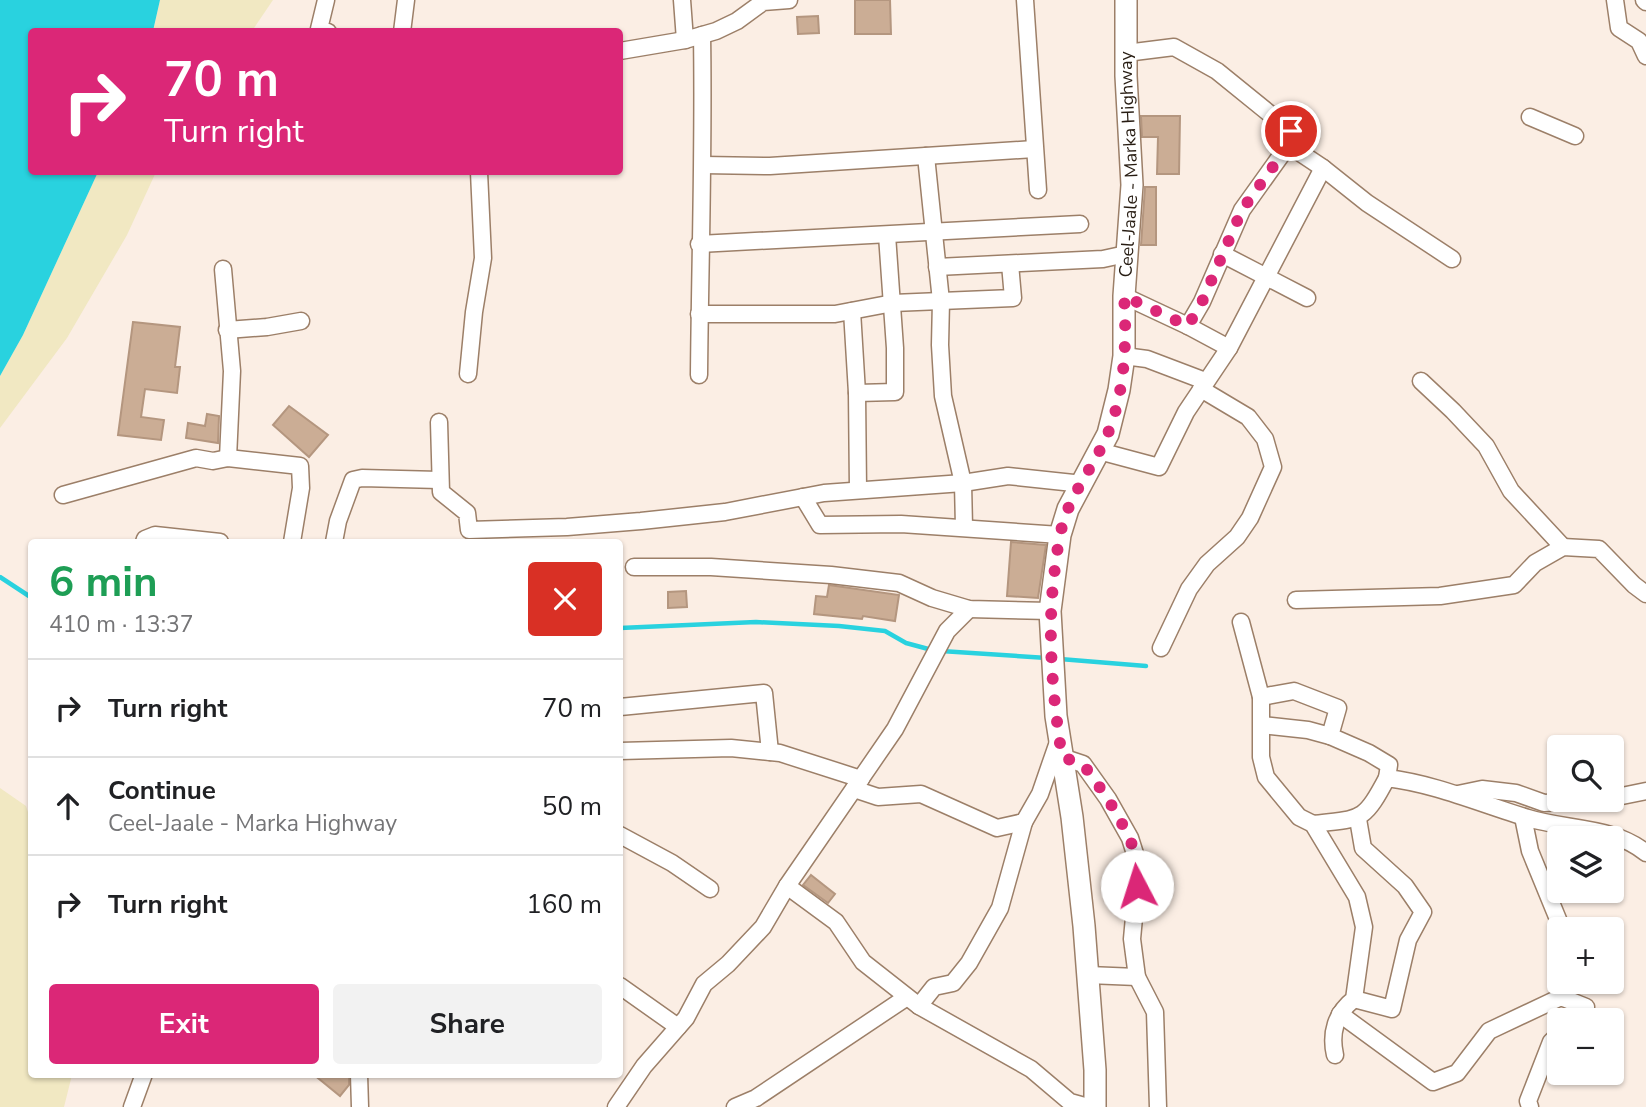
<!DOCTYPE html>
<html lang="en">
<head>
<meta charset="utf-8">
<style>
  body { margin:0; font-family:"Nunito Sans",sans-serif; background:#f2f2f2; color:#202124; height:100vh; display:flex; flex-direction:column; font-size:26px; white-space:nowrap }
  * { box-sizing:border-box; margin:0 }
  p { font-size:23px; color:#757577 }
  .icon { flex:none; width:38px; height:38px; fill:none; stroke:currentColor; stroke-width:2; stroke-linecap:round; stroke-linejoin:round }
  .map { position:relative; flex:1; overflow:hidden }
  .panel { position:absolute; left:28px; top:539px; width:595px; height:539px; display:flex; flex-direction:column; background:#fff; border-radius:7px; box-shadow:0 2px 5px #0004 }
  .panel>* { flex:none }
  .top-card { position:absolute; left:28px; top:28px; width:595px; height:147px; border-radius:7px; box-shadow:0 2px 5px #0004; background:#db2777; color:#fff; overflow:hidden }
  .buttons { position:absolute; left:1547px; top:735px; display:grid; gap:14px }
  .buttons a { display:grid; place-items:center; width:77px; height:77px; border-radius:7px; background:#fff; box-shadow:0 2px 5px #0004; font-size:35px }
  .pin { position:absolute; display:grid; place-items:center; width:60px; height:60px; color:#fff; margin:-30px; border:4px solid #fff; border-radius:50%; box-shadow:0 2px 7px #0007 }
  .me { position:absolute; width:77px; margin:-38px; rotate:355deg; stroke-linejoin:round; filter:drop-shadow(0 0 5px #0008) }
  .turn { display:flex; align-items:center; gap:24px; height:147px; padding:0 21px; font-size:32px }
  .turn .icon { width:91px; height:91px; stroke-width:2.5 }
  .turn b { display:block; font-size:49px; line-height:60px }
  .round { display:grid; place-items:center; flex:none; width:74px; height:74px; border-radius:7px; background:#f2f2f2 }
  .summary { display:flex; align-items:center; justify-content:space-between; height:119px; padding:0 21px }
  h1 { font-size:42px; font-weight:700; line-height:52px; color:#1e9e55 }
  .cta { display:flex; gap:14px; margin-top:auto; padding:14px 21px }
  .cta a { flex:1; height:80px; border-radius:7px; background:#db2777; color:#fff; font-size:28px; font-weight:700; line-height:80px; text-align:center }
  .cta a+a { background:#f2f2f2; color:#202124 }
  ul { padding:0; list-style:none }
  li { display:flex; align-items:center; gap:21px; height:98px; padding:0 21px; border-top:2px solid #e0e0e0 }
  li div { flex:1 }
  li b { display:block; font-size:26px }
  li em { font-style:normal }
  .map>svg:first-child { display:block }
</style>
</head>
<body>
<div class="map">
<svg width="1646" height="1107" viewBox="0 0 1646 1107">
  <rect width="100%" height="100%" fill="#fbeee4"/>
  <g fill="#f1e8c2">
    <polygon points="160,0 273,0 252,31 153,32"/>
    <polygon points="98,172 156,172 127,235 67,338 0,428 0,376 23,335"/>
    <polygon points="0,788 26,806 31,821 32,1074 72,1075 64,1107 0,1107"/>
  </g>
  <polygon fill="#29d2df" points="0,0 160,0 153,31 32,32 32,172 98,172 23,335 0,376"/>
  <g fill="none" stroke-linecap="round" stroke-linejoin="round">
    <g stroke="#29d2df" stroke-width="4.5">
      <polyline points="0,577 32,598"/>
      <polyline points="620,628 756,622 839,626 885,631 906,643 932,650"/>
      <polyline points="941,651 1047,658"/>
      <polyline points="1060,659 1146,666"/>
    </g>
  </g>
  <g fill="#cbad95" stroke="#b4967f" stroke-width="2">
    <polygon points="855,0 890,0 891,34 855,34"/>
    <polygon points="818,16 819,33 798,34 797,17"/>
    <polygon points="1141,116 1180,116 1179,174 1157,174 1158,137 1142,137"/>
    <polygon points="1145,187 1156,187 1156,245 1141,245"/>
    <polygon points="133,322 180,327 175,367 180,367 177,393 145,389 141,417 164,420 161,440 118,435"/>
    <polygon points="289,406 328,435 309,457 273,425"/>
    <polygon points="207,414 219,416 218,443 186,438 188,423 205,426"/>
    <polygon points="1011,542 1046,545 1038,598 1007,596"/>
    <polygon points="829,585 899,595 895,621 863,616 862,619 814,614 816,596 827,597"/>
    <polygon points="686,591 687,607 668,608 668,592"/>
    <polygon points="811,875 835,894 828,903 803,885"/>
    <polygon points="313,1074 349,1074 349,1085 340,1096"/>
  </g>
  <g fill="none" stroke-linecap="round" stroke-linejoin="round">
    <defs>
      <g id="minor">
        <polyline points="326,0 319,29 328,32"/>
        <polyline points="682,0 685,40"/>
        <polyline points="1025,0 1038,190"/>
        <polyline points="1615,0 1619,28 1639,41 1646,56"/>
        <polyline points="1644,0 1646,2"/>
        <polyline points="402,32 406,0"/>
        <polyline points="620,51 685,40 716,31 737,21 763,2 789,0"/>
        <polyline points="1126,53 1174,47 1217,71 1291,131 1293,148 1323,168 1367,203 1452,259"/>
        <polyline points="1530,117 1575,136"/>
        <polyline points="926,156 941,301 940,345 943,396 963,483 964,527"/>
        <polyline points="703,165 770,166 1034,149"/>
        <polyline points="699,244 1080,224"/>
        <polyline points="1222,254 1307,298"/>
        <polyline points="937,267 1103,259 1126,254"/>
        <polyline points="223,269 232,371 228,458"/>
        <polyline points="1124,296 1188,326 1229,348"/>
        <polyline points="852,311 857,393 858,490"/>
        <polyline points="699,314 835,314 893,303 1013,298 1010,264"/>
        <polyline points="1188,326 1202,302 1242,210 1292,140"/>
        <polyline points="227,330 267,327 301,321"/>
        <polyline points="1124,356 1147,359 1205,381"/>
        <polyline points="468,374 474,312 483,258 479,172"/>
        <path d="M699,375C700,261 704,148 702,35"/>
        <polyline points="1421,381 1453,411 1486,446 1511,491 1563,547"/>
        <polyline points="857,393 895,392 895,348 887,235"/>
        <polyline points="439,422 441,492 467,513 469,530 567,527 641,521 725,512 824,493 963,483 1008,476 1083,484"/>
        <polyline points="1099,451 1159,467 1186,412 1229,348 1323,168"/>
        <polyline points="63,495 196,458 213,461 228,458 300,466 301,488 292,542"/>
        <polyline points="803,497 820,525 901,524 1060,535"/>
        <polyline points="144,542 145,539 155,535 220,542"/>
        <polyline points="334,542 338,521 353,480 362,478 439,480"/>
        <polyline points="634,567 711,567 831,575 899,583 932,598 969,609 1050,611"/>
        <polyline points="1296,600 1440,596 1514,585 1535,563 1563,547 1599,549 1634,585 1646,594"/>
        <path d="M1241,622L1261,697V757L1266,777L1299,817L1313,824L1357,897L1364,927L1354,999C1336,1013 1330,1033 1335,1055"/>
        <polyline points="1161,648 1189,589 1207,564 1237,537 1250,518 1273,467 1265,439 1248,417 1201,389"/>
        <polyline points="1261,697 1294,691 1338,708 1330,736 1369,753 1389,765 1387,778"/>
        <polyline points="620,707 764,693 770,752"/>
        <polyline points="1262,725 1308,730 1330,736"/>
        <polyline points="620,751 731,748 780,753 861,779"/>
        <polyline points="1062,757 1083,764 1108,799 1130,838 1137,860 1137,885 1132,939 1137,977 1155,1012 1158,1107"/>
        <polyline points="854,789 878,797 921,794 997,828 1024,822 1040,794 1058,742"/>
        <polyline points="1458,794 1482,789 1516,793 1544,803 1602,800"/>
        <polyline points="1612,798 1646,791"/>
        <polyline points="1523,817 1530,851 1562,929"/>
        <path d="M1313,824C1362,818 1363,823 1387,778C1436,784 1481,804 1528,818C1566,830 1614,826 1646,853"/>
        <polyline points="620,835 672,863 710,889"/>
        <polyline points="787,886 836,922 863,962 919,1006 1031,1069 1070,1102 1088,1107"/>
        <polyline points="1088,975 1137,977"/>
        <polyline points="620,986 678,1027"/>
        <polyline points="1354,999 1392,1009 1408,940 1423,912 1405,886 1363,848 1358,819"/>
        <polyline points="919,1006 934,987 953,983 969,963 1000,908 1024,822"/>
        <polyline points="1340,1014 1433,1082 1457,1073 1489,1031 1561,997 1586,1007 1573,1020"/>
        <polyline points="359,1074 360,1107"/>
        <polyline points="132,1107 144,1074"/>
        <polyline points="616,1107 644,1066 686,1018 704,984 728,964 763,927 787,886 895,729 947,631 969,609"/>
        <polyline points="735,1107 756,1098 907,997"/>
        <polyline points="1530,1107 1528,1101 1551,1042 1559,1034"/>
      </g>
      <g id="tertiary">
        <path id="s1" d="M1095,1107V1070L1084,926L1072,817L1056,716L1050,611L1060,535L1068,509L1108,434L1119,390L1124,356V296L1132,185L1126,76V0"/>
      </g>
    </defs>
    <use href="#minor" stroke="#9c7f68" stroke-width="19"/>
    <use href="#tertiary" stroke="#9c7f68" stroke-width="24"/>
    <use href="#minor" stroke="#fff" stroke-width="16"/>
    <use href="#tertiary" stroke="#fff" stroke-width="21"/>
  </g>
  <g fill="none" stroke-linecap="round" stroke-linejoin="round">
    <path stroke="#db2777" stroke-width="12" stroke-dasharray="0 21.6" d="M1137,886L1136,860L1130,838L1108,799L1083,764L1062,757C1052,692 1046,626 1056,561C1058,544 1061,525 1068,509C1079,483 1097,460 1108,433C1125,392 1127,340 1124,296L1188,326L1202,302L1242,210L1292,140L1291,131"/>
  </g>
  <g text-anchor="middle" stroke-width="7" stroke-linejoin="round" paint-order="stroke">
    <g font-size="18" fill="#271c12" stroke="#fbeee4">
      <text dy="6" stroke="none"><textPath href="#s1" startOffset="959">Ceel-Jaale - Marka Highway</textPath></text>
    </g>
  </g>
</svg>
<div class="buttons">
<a><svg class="icon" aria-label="search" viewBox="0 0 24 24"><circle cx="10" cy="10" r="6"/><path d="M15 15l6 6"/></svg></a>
<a><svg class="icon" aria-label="layers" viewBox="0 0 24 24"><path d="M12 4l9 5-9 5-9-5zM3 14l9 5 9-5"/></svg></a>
<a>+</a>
<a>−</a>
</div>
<div class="pin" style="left:1291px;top:131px;background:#d93025"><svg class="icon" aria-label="arrive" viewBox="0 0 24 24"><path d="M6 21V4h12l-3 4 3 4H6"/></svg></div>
<svg class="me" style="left:1137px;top:886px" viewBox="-20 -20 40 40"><circle r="19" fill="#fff"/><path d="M0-13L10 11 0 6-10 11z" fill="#db2777"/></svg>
<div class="top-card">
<div class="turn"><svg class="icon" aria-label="right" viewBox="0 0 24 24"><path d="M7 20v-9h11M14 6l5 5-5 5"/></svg><div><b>70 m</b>Turn right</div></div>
</div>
<section class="panel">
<div class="summary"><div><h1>6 min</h1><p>410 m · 13:37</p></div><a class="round" style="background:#d93025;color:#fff"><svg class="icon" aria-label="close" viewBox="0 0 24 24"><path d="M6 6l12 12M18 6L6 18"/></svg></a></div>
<ul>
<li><svg class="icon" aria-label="right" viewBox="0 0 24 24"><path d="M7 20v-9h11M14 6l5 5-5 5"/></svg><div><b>Turn right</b></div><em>70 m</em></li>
<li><svg class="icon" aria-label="ahead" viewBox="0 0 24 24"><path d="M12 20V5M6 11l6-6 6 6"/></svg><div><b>Continue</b><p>Ceel-Jaale - Marka Highway</p></div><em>50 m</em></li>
<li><svg class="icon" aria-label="right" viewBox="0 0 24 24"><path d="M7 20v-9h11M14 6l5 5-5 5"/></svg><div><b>Turn right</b></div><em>160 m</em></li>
</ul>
<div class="cta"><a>Exit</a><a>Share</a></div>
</section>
</div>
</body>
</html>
